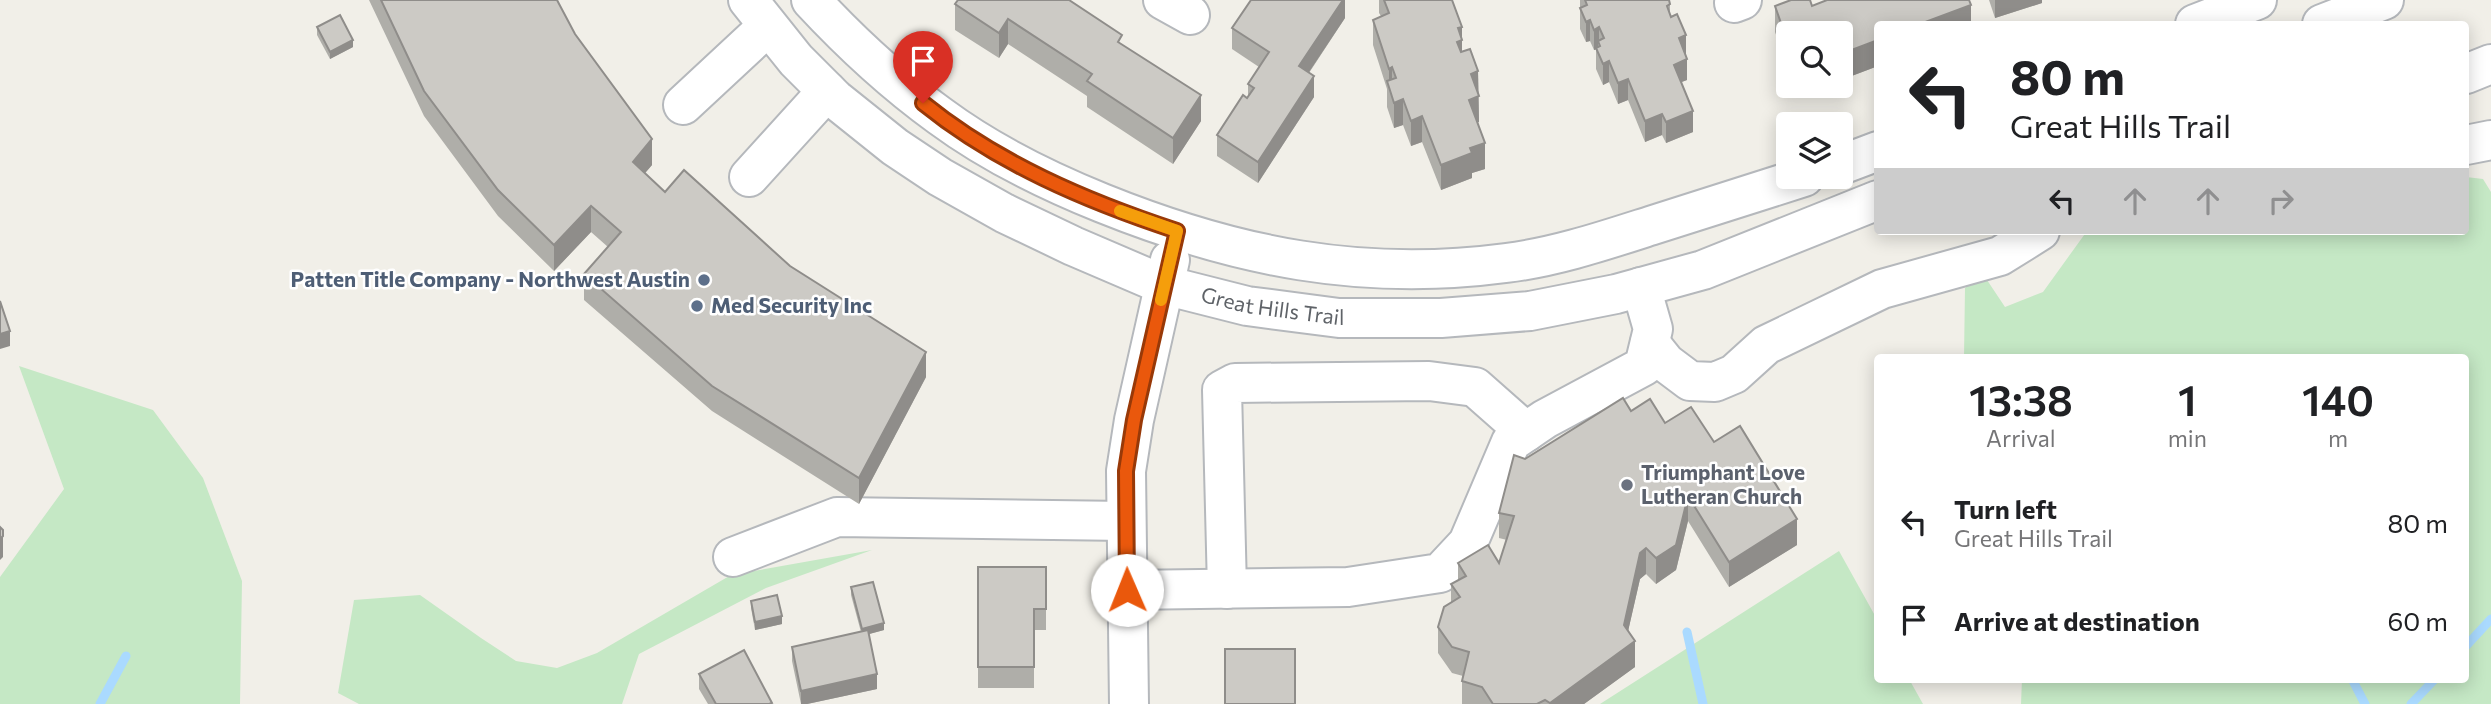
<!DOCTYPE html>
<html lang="en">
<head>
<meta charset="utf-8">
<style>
  body { margin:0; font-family:Commissioner,sans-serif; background:#f6f6f6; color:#202124; height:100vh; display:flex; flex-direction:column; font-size:26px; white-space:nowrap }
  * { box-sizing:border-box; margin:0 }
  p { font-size:23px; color:#757577 }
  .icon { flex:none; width:38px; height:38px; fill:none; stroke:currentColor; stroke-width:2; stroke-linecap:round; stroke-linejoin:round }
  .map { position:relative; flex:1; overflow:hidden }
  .details { position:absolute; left:1874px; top:354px; width:595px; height:329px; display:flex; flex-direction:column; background:#fff; border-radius:7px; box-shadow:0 4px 18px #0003 }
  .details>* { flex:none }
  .banner { position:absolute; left:1874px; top:21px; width:595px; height:214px; border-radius:7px; box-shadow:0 4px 18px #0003; background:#fff; color:#202124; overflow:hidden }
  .fabs { position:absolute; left:1776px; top:21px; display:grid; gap:14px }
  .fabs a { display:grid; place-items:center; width:77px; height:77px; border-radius:7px; background:#fff; box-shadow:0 4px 18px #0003; font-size:35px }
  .pin { position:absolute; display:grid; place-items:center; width:60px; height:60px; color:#fff; margin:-72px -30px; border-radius:50% 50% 50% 0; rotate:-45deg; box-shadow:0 0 7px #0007 }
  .pin .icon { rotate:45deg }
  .me { position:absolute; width:77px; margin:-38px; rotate:359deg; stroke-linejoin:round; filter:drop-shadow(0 0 5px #0008) }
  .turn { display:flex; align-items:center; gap:24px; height:147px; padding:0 21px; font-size:32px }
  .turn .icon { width:91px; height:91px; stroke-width:2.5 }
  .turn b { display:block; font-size:49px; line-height:60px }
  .lanes { display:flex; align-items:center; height:66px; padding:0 21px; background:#0003; justify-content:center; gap:35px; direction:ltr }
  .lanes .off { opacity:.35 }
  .eta { display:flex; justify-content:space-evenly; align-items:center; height:119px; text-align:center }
  .eta b { font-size:42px; font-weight:600; line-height:49px }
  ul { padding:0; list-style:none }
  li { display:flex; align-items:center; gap:21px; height:98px; padding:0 21px }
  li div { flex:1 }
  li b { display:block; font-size:26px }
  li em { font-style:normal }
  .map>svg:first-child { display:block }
</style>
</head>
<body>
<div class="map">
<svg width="2491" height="704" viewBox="0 0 2491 704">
  <rect width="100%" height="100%" fill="#f1efe8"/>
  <g fill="#c5e8c5">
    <polygon points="2466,177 2483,179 2491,192 2491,704 2021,704 2022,679 2466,679 2466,357 1964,357 1965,288 1983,274 2005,307 2043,292 2087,231 2466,231"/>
    <polygon points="19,366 153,410 203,478 242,581 240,704 0,704 0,577 64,489"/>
    <polygon points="872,550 766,588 639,654 622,704 359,704 338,693 354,600 420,595 481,638 516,661 557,668 597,653 731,575"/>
    <polygon points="1839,551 1878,621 1878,679 1909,679 1923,704 1600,704"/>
  </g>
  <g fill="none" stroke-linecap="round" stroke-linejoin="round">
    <g stroke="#aadaff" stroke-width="9">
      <polyline points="1687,632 1703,704"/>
      <polyline points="2466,646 2491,619"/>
      <polyline points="2352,679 2365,704"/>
      <polyline points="100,704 126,656"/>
      <polyline points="2411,704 2435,679"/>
    </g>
    <defs>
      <g id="minor">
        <path id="s1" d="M748,0L796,60L835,99L895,147L940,177L1004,213L1073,246L1164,285L1247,306L1339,318H1441L1530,311L1616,294L1703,270L1878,200"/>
        <path d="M811,0C850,42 893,82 940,116C990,153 1045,180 1102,203C1236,257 1362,282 1506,263C1556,257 1606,240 1653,225C1703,209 1753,193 1804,177"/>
        <polyline points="1163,0 1190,15"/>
        <polyline points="1734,3 1742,0"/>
        <polyline points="2195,24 2257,0"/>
        <polyline points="2322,24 2384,0"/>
        <polyline points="2466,74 2491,64"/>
        <polyline points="683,105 768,26"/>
        <polyline points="2466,145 2491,140"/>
        <polyline points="1841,165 1878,151"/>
        <polyline points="749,177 827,91"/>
        <polyline points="1650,343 1666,363 1690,381 1715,382 1734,374 1766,345 1882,289 2000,256 2040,231"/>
        <polyline points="733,557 837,517 1126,521"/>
        <polyline points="1227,589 1222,390 1235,383 1429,381 1475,387 1526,432"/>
        <polyline points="1127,590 1348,587 1440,573 1468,543 1511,442 1545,419 1644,366 1653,329 1641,287"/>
        <polyline points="1129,704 1126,471 1134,420 1170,260"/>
      </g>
    </defs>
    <use href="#minor" stroke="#b5b8bc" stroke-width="42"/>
    <use href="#minor" stroke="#fff" stroke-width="38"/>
  </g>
  <g fill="#afaea9">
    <polygon points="369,0 557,0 575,34 652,165 645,173 665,192 790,266 926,377 859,504 712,411 584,300 584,274 608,247 591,232 554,271 498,216 424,116"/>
    <polygon points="1345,0 1345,18 1309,73 1314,97 1258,183 1217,156 1217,135 1248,97 1248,84 1259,67 1232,49 1232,28"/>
    <polygon points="1379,0 1452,0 1462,27 1462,52 1478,71 1479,122 1477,122 1485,169 1472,173 1472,178 1441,190 1422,142 1411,146 1403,125 1394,128 1387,107 1387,89 1373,45 1373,20 1381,16 1379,13"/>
    <polygon points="1580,0 1670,0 1670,14 1686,55 1687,80 1681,82 1693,132 1666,143 1662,135 1645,142 1628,100 1618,104 1609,82 1603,85 1596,69 1596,49 1594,50 1590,41 1586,42 1580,29"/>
    <polygon points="1989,0 2042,0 2042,3 1995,18"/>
    <polygon points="955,4 1122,44 1201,121 1173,164 1087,107 1087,96 1008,44 999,58 955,30"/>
    <polygon points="1775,6 1812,6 1971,24 1878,24 1878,66 1841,80 1788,33 1788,68 1775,32"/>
    <polygon points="317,27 353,47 330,59 317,35"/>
    <polygon points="1795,86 1825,86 1799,96"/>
    <polygon points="1631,411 1714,442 1797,545 1729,587 1688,521 1676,570 1656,584 1646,574 1640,579 1628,631 1635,667 1584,704 1462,704 1462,681 1463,676 1452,673 1438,653 1438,627 1451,602 1451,584 1458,580 1458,563 1499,563 1507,540 1499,538 1499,513 1525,459"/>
    <polygon points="978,567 1046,567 1046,630 1034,630 1034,688 978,688"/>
    <polygon points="851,587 884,630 869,634 877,689 807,704 801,704 792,661 792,647 861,632 851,595"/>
    <polygon points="751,601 782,624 755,630 751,608"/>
    <polygon points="699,674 772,704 708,704 699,689"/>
  </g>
  <g fill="#8f8d8a">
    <polygon points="1343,0 1345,0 1345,18 1299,87 1299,66"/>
    <polygon points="1995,0 2042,0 2042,3 1995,18"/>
    <polygon points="1971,5 1971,24 1920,24"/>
    <polygon points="1008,19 1008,44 999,58 999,33"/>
    <polygon points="1590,20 1590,41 1586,42 1586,22"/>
    <polygon points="1462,27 1462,66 1457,67 1458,28"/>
    <polygon points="1599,27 1599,44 1598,41 1598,49 1594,50 1594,30"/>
    <polygon points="1686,35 1686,56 1679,38"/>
    <polygon points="353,40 353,47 330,59 330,52"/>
    <polygon points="1878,40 1878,66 1841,80 1841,54"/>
    <polygon points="1687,59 1687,80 1674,85 1674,65"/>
    <polygon points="1609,61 1609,82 1603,85 1603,64"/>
    <polygon points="1392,67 1392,93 1389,86 1389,69"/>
    <polygon points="1478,71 1479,122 1469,125 1469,100 1471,74"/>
    <polygon points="1314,76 1314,97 1258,183 1258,162"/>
    <polygon points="1628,79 1628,100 1618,104 1618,83"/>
    <polygon points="1799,86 1825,86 1799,96"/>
    <polygon points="1201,95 1201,121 1173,164 1173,138"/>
    <polygon points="1403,99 1403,125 1394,128 1394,103"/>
    <polygon points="1693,111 1693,132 1666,143 1666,122"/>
    <polygon points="1662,114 1662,135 1645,142 1645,121"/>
    <polygon points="1422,116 1422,142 1411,146 1411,121"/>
    <polygon points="652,139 652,165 633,187 633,162"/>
    <polygon points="1485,143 1485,169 1472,173 1472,178 1441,190 1441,165 1470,148"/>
    <polygon points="591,206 591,232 554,271 554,245"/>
    <polygon points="10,331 10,346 0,349 0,334"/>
    <polygon points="926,352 926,377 859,504 859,478"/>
    <polygon points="1688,496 1688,521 1676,570 1656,584 1656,558"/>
    <polygon points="1797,519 1797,545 1729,587 1729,562"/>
    <polygon points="3,530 3,557 0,560 0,539"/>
    <polygon points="1646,548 1646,574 1640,579 1624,649 1635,641 1635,667 1584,704 1550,704 1550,703 1624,625 1640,553"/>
    <polygon points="782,616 782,624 755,630 755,622"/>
    <polygon points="884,623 884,630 862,636 862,629"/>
    <polygon points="877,674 877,689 807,704 801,704 801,691"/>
  </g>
  <g fill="#cccac5" stroke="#8f8d8a" stroke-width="2">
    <polygon points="381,0 557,0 575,34 652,139 633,162 665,192 684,170 790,266 926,352 859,478 712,386 584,274 621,232 591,206 554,245 498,190 424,91"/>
    <polygon points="958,0 1069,0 1122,35 1118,42 1201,95 1173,138 1087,81 1092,74 1008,19 999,33 955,4"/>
    <polygon points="1251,0 1343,0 1299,66 1314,76 1258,162 1217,135 1243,95 1247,98 1254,88 1248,84 1269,52 1232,28"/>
    <polygon points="1384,0 1452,0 1462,27 1458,28 1462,40 1457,42 1461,52 1470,49 1478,71 1471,74 1479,96 1469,100 1485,143 1470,148 1472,153 1441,165 1422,116 1411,121 1403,99 1394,103 1387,81 1396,78 1392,67 1389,69 1373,20 1389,13"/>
    <polygon points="1585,0 1669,0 1670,4 1667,6 1671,17 1677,14 1686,35 1679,38 1687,59 1674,65 1693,111 1666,122 1662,114 1645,121 1628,79 1618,83 1609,61 1603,64 1596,48 1600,46 1598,41 1604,38 1599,27 1594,30 1590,20 1586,22 1580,8 1587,5"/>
    <polygon points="1791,0 1810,0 1812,6 1827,0 1969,0 1971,5 1920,24 1878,24 1878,40 1841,54 1841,33 1788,33 1788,43 1775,6"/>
    <polygon points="340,15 353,40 330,52 317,27"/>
    <polygon points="0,301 10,331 0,334"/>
    <polygon points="1623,398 1631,411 1650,399 1665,423 1691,407 1714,442 1740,426 1797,519 1729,562 1688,496 1676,545 1656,558 1646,548 1640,553 1624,625 1635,641 1550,703 1545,700 1537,704 1493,704 1482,687 1462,681 1469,652 1452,647 1438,627 1444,607 1460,597 1451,584 1466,576 1458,563 1488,545 1499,563 1514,516 1499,513 1514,455 1525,459"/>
    <polygon points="0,527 3,530 3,536 0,539"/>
    <polygon points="978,567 1046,567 1046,609 1034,609 1034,667 978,667"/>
    <polygon points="873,582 884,623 862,629 851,587"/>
    <polygon points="777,595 782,616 755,622 751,601"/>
    <polygon points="868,630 877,674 801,691 792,647"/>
    <rect x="1225" y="649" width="70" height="55"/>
    <polygon points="744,650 772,703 769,704 716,704 699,674"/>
  </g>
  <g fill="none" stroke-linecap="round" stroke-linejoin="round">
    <defs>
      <path id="route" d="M923,103C997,163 1086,201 1177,231L1134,420L1126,471L1127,590"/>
    </defs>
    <use href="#route" stroke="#983908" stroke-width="18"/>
    <use href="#route" stroke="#ea580c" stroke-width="12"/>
    <polyline stroke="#f59e0b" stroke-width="12" points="1120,211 1177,231 1161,300"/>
  </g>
  <g fill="#5c6f8a" stroke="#fff" stroke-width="2.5">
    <circle cx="704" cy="280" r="7"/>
    <circle cx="697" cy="306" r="7"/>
  </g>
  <circle fill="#6b7280" stroke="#fff" stroke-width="2.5" cx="1627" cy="485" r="7"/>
  <g text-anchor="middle" stroke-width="5" stroke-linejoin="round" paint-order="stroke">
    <g font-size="21" font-weight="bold" fill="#4e5e75" stroke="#fff" text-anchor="end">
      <text x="690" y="287">Patten Title Company - Northwest Austin</text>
      <text x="711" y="313" text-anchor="start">Med Security Inc</text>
    </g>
    <g font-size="21" fill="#5f6368" stroke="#fff">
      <text dy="7" stroke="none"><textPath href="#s1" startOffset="623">Great Hills Trail</textPath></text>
    </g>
    <g font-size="21" font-weight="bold" fill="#5b616d" stroke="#fff" text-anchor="start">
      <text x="1641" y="480">Triumphant Love<tspan x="1641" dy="24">Lutheran Church</tspan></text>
    </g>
  </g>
</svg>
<div class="fabs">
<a><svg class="icon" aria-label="search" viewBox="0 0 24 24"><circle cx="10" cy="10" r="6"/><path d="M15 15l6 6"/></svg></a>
<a><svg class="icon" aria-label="layers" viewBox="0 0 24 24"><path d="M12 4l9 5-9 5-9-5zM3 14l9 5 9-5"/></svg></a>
</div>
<div class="pin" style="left:923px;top:103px;background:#d93025"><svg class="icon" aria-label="arrive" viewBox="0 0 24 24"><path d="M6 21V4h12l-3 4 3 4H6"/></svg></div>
<svg class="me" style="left:1127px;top:590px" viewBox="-20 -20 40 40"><circle r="19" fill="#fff"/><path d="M0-13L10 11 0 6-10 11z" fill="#ea580c"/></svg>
<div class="banner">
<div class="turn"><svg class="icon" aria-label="left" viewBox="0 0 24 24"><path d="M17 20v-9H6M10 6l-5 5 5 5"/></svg><div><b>80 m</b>Great Hills Trail</div></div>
<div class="lanes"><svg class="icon" aria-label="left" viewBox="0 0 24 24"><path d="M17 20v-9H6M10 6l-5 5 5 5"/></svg><svg class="icon off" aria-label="ahead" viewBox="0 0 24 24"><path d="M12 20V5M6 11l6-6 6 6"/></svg><svg class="icon off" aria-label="ahead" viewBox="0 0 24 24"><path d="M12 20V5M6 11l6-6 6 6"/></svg><svg class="icon off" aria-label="right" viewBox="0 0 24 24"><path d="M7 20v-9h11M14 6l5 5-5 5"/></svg></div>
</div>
<section class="details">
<div class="eta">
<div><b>13:38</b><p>Arrival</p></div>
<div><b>1</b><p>min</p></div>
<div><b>140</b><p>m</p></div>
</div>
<ul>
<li><svg class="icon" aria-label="left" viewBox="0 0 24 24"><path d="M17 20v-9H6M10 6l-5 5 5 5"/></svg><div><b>Turn left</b><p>Great Hills Trail</p></div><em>80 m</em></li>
<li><svg class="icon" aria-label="arrive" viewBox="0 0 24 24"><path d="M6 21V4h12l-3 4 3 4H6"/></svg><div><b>Arrive at destination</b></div><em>60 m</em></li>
</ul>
</section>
</div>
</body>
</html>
